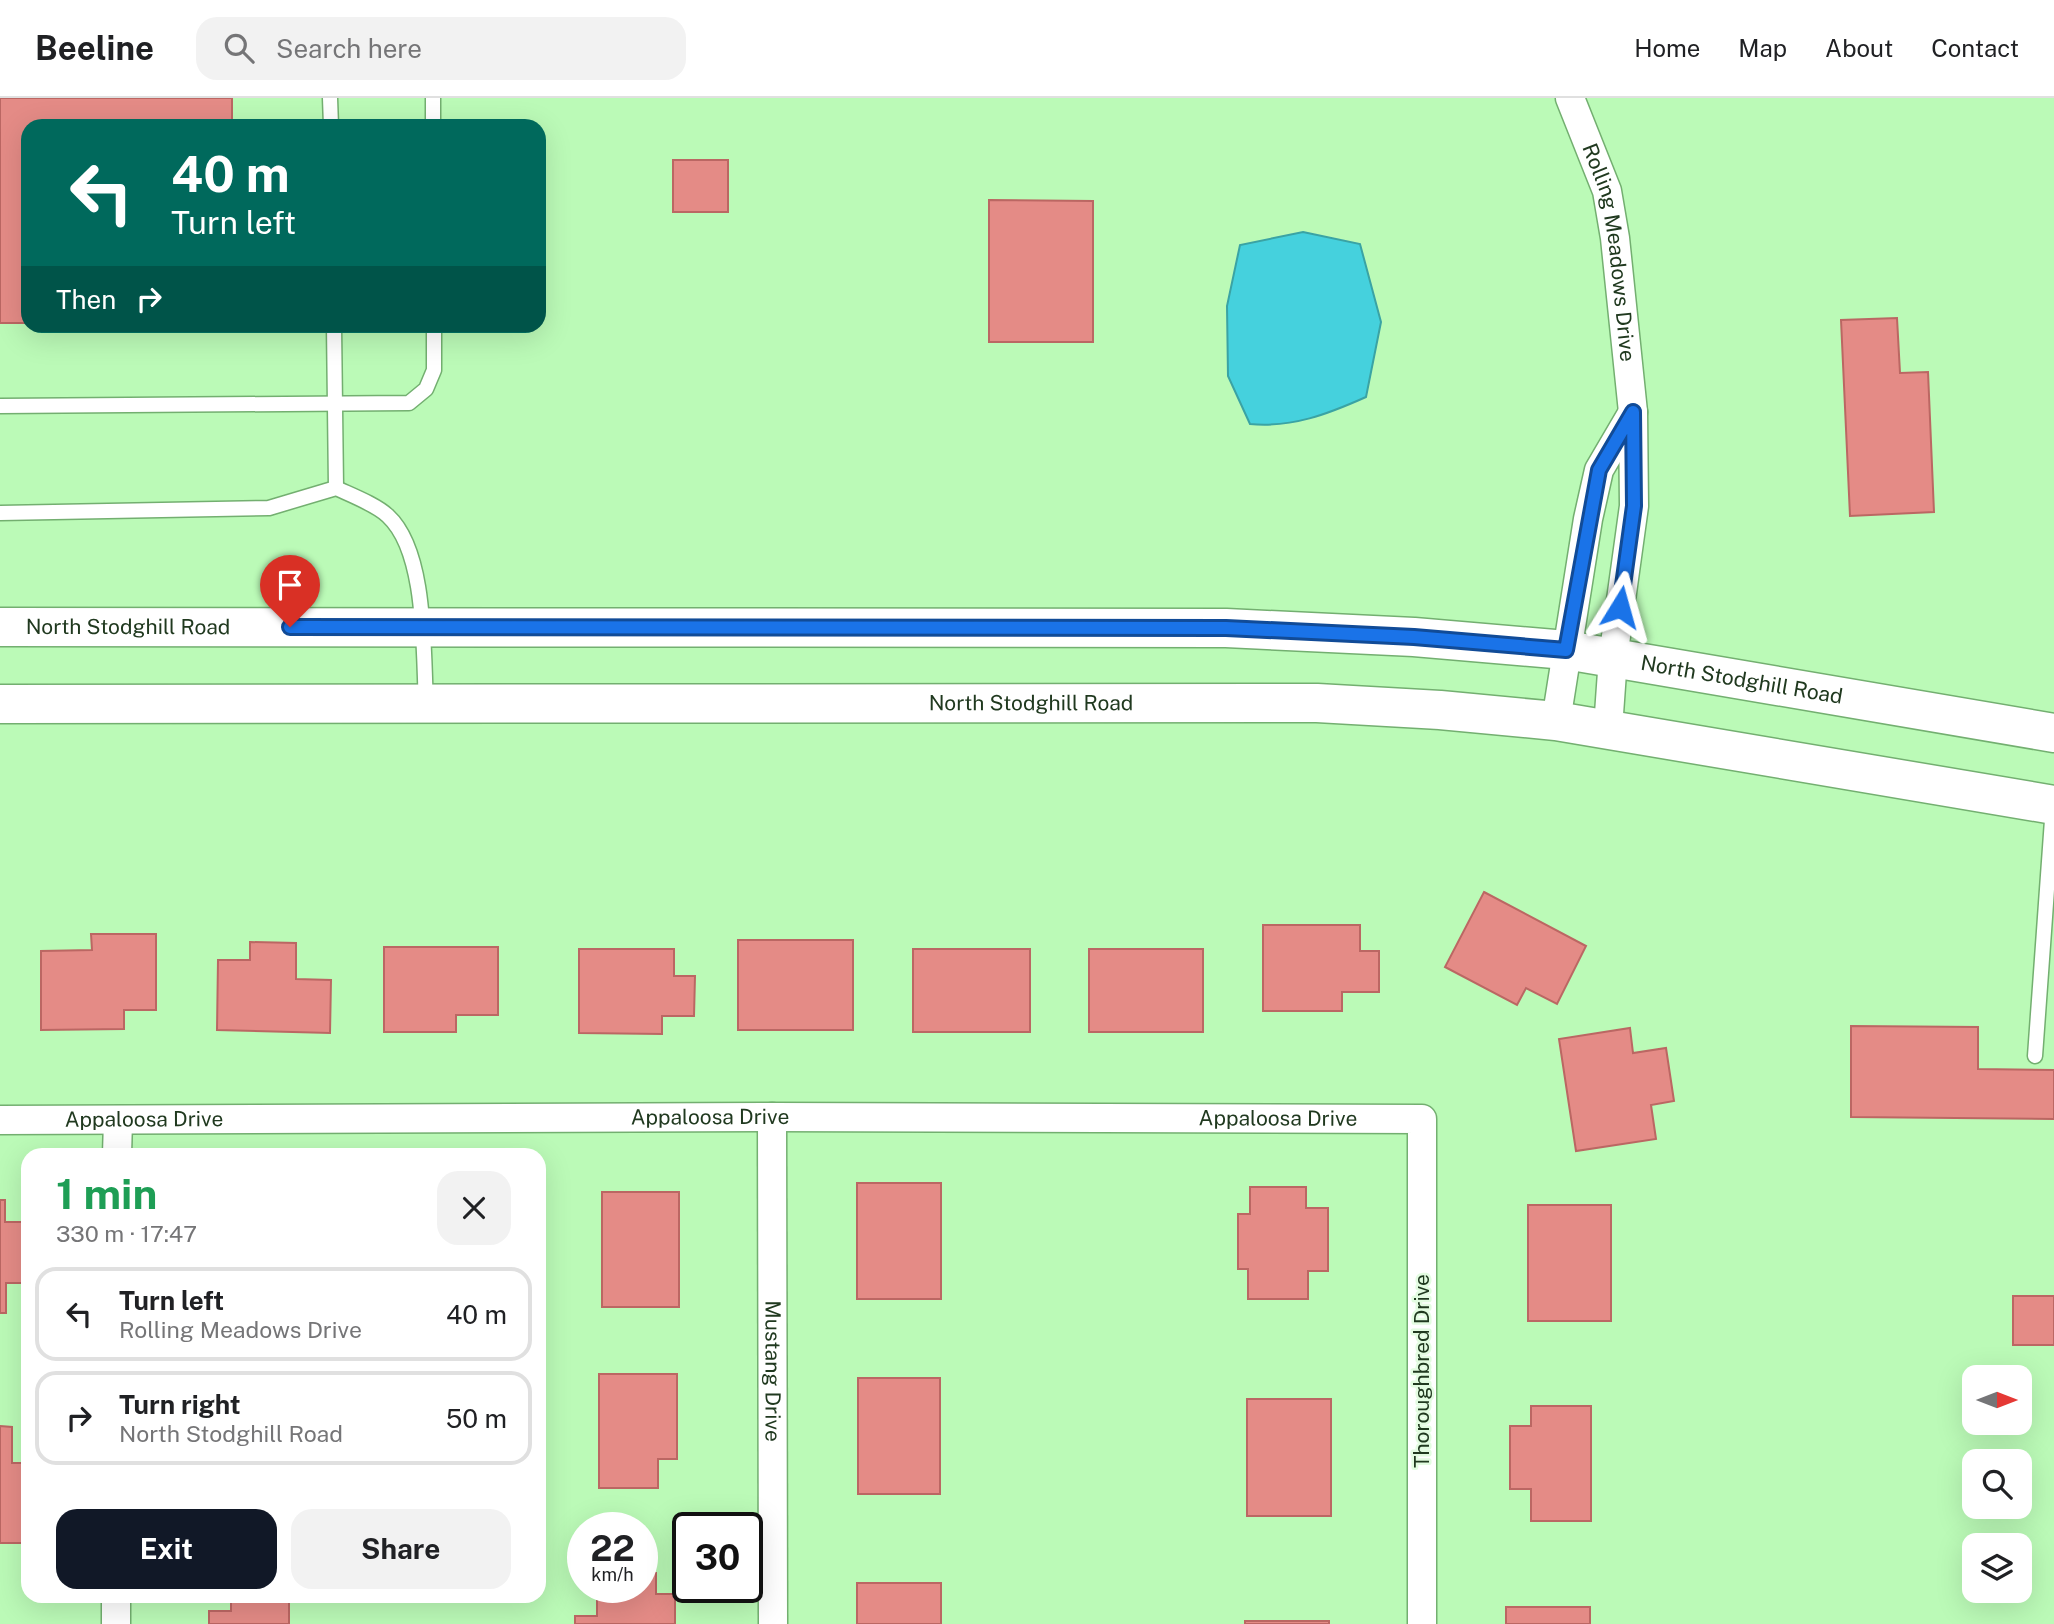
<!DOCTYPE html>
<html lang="en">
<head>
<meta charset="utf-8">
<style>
  body { margin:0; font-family:"Public Sans",sans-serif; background:#f2f2f2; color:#202124; height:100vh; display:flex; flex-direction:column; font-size:26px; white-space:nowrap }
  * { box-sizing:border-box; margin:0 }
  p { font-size:23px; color:#757577 }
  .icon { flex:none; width:38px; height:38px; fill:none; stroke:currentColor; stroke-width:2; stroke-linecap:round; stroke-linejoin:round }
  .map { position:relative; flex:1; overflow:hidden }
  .details { position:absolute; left:21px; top:1050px; width:525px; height:455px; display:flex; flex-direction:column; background:#fff; border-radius:21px; box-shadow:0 7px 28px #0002 }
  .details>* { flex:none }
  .guide { position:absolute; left:21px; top:21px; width:525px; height:214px; border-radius:21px; box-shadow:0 7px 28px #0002; background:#00695c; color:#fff; overflow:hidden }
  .needle { width:46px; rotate:90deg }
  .buttons { position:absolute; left:1962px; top:1267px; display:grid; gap:14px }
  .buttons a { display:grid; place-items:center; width:70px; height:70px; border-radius:14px; background:#fff; box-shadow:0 7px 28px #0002; font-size:35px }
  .speed { position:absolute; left:567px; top:1414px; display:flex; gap:14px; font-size:35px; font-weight:700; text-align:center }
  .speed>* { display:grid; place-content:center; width:91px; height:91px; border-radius:50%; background:#fff; box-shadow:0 7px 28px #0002; line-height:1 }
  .speed small { font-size:18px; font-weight:400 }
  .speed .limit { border:4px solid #111; border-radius:10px; background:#fff; color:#111 }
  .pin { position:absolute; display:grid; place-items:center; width:60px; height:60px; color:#fff; margin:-72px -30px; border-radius:50% 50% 50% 0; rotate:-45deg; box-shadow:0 0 7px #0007 }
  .pin .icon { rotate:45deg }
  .me { position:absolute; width:77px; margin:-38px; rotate:8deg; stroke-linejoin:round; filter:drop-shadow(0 0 5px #0008) }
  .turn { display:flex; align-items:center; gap:24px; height:147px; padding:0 35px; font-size:32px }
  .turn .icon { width:91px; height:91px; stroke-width:2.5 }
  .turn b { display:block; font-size:49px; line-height:60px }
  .then { display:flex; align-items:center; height:66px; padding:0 35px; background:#0003; gap:14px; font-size:26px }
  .round { display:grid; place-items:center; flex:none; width:74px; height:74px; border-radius:21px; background:#f2f2f2 }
  .overview { display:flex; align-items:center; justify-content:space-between; height:119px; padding:0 35px }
  h1 { font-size:42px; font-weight:700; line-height:52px; color:#1e9e55 }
  .primary-button { display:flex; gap:14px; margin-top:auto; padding:14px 35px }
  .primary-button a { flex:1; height:80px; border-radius:21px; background:#111827; color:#fff; font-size:28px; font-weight:700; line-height:80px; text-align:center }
  .primary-button a+a { background:#f2f2f2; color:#202124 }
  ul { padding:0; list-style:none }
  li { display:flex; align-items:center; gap:21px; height:94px; margin:0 14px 10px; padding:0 21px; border:4px solid #e0e0e0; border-radius:21px }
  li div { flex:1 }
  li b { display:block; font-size:26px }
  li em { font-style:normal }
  header { display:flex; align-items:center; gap:42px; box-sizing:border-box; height:98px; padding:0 35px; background:#fff; border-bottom:2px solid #e0e0e0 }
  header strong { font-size:33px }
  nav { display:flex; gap:38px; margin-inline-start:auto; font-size:24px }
  .search { width:490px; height:63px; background:#f2f2f2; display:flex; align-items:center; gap:18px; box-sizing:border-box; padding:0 24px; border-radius:21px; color:#757577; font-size:26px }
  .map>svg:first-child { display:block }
</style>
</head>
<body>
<header>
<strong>Beeline</strong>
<div class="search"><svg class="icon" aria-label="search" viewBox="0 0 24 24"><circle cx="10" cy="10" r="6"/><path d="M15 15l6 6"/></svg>Search here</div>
<nav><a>Home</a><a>Map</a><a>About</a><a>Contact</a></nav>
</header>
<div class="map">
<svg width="2054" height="1526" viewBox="0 0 2054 1526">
  <rect width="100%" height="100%" fill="#bbfab7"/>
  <path fill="#45d1dd" stroke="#3aa3a4" stroke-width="2" d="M1303,134L1360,146L1381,224L1366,299C1328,316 1292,330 1250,326L1228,278L1227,208L1240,147Z"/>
  <g fill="#e48b86" stroke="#bb6763" stroke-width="2">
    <polygon points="0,0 232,0 232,28 28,28 28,225 0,225"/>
    <rect x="673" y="62" width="55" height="52"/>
    <polygon points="989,102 1093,103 1093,244 989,244"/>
    <polygon points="1897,220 1900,275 1928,274 1934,414 1850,418 1841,222"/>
    <polygon points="1484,794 1586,848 1557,906 1526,890 1517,907 1445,869"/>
    <polygon points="1263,827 1360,827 1360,853 1379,853 1379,894 1342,894 1342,913 1263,913"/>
    <polygon points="91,836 156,836 156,912 124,912 124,931 41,932 41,853 92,852"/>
    <rect x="738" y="842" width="115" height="90"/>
    <polygon points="250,844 296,845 296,881 331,882 330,935 217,932 218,862 250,862"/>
    <polygon points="384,849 498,849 498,917 456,917 456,934 384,934"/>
    <polygon points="579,851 674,851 674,878 695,878 694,918 662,918 662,936 579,935"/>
    <rect x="913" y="851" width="117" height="83"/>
    <rect x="1089" y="851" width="114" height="83"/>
    <polygon points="1851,928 1978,929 1978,971 2054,972 2054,1021 1851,1019"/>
    <polygon points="1630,930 1633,955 1666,950 1674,1003 1651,1007 1656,1041 1576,1053 1559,941"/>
    <rect x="857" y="1085" width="84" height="116"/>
    <polygon points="1250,1089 1306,1089 1306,1110 1328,1110 1328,1173 1308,1173 1308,1201 1248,1201 1248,1171 1238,1171 1238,1116 1250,1116"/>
    <rect x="602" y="1094" width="77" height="115"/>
    <polygon points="0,1102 5,1102 5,1124 28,1124 28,1185 6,1185 6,1215 0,1215"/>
    <rect x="1528" y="1107" width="83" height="116"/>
    <rect x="2013" y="1198" width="41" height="49"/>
    <polygon points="599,1276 677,1276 677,1361 658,1361 658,1390 599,1390"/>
    <rect x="858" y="1280" width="82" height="116"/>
    <rect x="1247" y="1301" width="84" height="117"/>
    <polygon points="1531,1308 1591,1308 1591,1423 1531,1423 1531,1391 1510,1391 1510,1328 1531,1328"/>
    <polygon points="0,1328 12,1329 12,1365 28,1365 28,1445 0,1445"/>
    <polygon points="642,1475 656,1475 656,1496 675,1496 675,1526 575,1526 575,1518 597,1518 597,1489 642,1489"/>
    <rect x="857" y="1485" width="84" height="41"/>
    <polygon points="231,1498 289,1498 289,1526 209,1526 209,1513 231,1513"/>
    <rect x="1506" y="1509" width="84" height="17"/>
    <rect x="1245" y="1523" width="84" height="3"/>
  </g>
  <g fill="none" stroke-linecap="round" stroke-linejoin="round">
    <defs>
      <g id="service">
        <polyline points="330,0 331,28"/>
        <polyline points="433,0 433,28"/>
        <polyline points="334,228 336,390"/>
        <polyline points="0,308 409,305 426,291 434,272 434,228"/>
        <path d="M0,415L269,410L336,390C351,397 377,407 388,418C427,454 423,554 426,605"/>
        <polyline points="2035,958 2053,708"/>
      </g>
      <g id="minor">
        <path id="s1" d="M1570,0L1607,93L1615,140L1633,314L1634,408L1613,560L1608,630"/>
        <polyline points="1556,623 1588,421 1599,372 1633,314"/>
        <path id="s2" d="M772,1019L773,1526"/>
        <path id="s3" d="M0,1022L772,1019L1422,1021V1526"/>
        <polyline points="117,1057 118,1022"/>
        <polyline points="116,1526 116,1498"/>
      </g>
      <g id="secondary">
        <path id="s4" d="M0,529L1226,530L1414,539L1566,552L2054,635"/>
        <path id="s5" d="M0,606L1317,605L1440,612L1556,623L2054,707"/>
      </g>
    </defs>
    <use href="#service" stroke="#73af70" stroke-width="17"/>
    <use href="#minor" stroke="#73af70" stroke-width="31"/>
    <use href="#secondary" stroke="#73af70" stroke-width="41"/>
    <use href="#service" stroke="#fff" stroke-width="14"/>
    <use href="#minor" stroke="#fff" stroke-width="28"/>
    <use href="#secondary" stroke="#fff" stroke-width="38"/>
  </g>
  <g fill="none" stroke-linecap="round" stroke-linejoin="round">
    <defs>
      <polyline id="route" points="290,529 1226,530 1414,539 1566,552 1599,372 1633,314 1634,408 1620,509"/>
    </defs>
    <use href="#route" stroke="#114b97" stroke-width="18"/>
    <use href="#route" stroke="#1a73e8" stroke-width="12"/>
  </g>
  <g text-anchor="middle" stroke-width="5" stroke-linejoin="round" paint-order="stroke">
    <g font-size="21" fill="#20391f" stroke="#e3fce1">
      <text dy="7" stroke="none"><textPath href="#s1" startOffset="161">Rolling Meadows Drive</textPath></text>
      <text dy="7" stroke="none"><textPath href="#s4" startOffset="128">North Stodghill Road</textPath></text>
      <text dy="7" stroke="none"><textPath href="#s4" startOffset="1745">North Stodghill Road</textPath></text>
      <text dy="7" stroke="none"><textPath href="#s5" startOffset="1031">North Stodghill Road</textPath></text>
      <text dy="7" stroke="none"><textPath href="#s3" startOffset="710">Appaloosa Drive</textPath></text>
      <text dy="7" stroke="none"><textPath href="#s3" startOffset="1278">Appaloosa Drive</textPath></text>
      <text dy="7" stroke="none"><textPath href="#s3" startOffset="144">Appaloosa Drive</textPath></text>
      <text dy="7" stroke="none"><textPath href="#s2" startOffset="254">Mustang Drive</textPath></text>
      <text transform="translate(1422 1273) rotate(-90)" y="7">Thoroughbred Drive</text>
    </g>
  </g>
</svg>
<div class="buttons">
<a><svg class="needle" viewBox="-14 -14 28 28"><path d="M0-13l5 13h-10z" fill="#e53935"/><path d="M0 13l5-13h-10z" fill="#757577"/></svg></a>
<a><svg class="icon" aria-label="search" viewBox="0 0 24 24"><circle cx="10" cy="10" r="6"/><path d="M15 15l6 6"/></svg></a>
<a><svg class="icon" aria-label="layers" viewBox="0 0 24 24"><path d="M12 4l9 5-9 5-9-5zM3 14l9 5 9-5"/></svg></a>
</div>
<div class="speed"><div>22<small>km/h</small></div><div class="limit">30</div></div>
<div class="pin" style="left:290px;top:529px;background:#d93025"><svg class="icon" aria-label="arrive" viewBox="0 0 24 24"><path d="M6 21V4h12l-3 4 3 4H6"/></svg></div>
<svg class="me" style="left:1620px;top:509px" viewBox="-20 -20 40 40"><path d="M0-17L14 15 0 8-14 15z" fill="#1a73e8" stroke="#fff" stroke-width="4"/></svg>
<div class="guide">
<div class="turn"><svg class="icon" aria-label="left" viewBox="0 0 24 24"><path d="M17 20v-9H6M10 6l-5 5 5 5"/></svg><div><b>40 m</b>Turn left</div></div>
<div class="then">Then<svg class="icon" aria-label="right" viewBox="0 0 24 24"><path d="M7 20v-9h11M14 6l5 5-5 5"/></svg></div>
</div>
<section class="details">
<div class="overview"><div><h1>1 min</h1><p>330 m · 17:47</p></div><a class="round"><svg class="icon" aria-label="close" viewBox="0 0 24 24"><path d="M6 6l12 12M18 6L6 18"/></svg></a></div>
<ul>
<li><svg class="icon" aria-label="left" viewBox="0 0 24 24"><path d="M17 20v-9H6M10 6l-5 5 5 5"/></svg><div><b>Turn left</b><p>Rolling Meadows Drive</p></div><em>40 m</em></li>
<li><svg class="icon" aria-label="right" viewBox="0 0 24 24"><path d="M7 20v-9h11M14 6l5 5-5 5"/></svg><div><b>Turn right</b><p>North Stodghill Road</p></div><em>50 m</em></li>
</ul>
<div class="primary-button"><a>Exit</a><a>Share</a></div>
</section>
</div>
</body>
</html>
